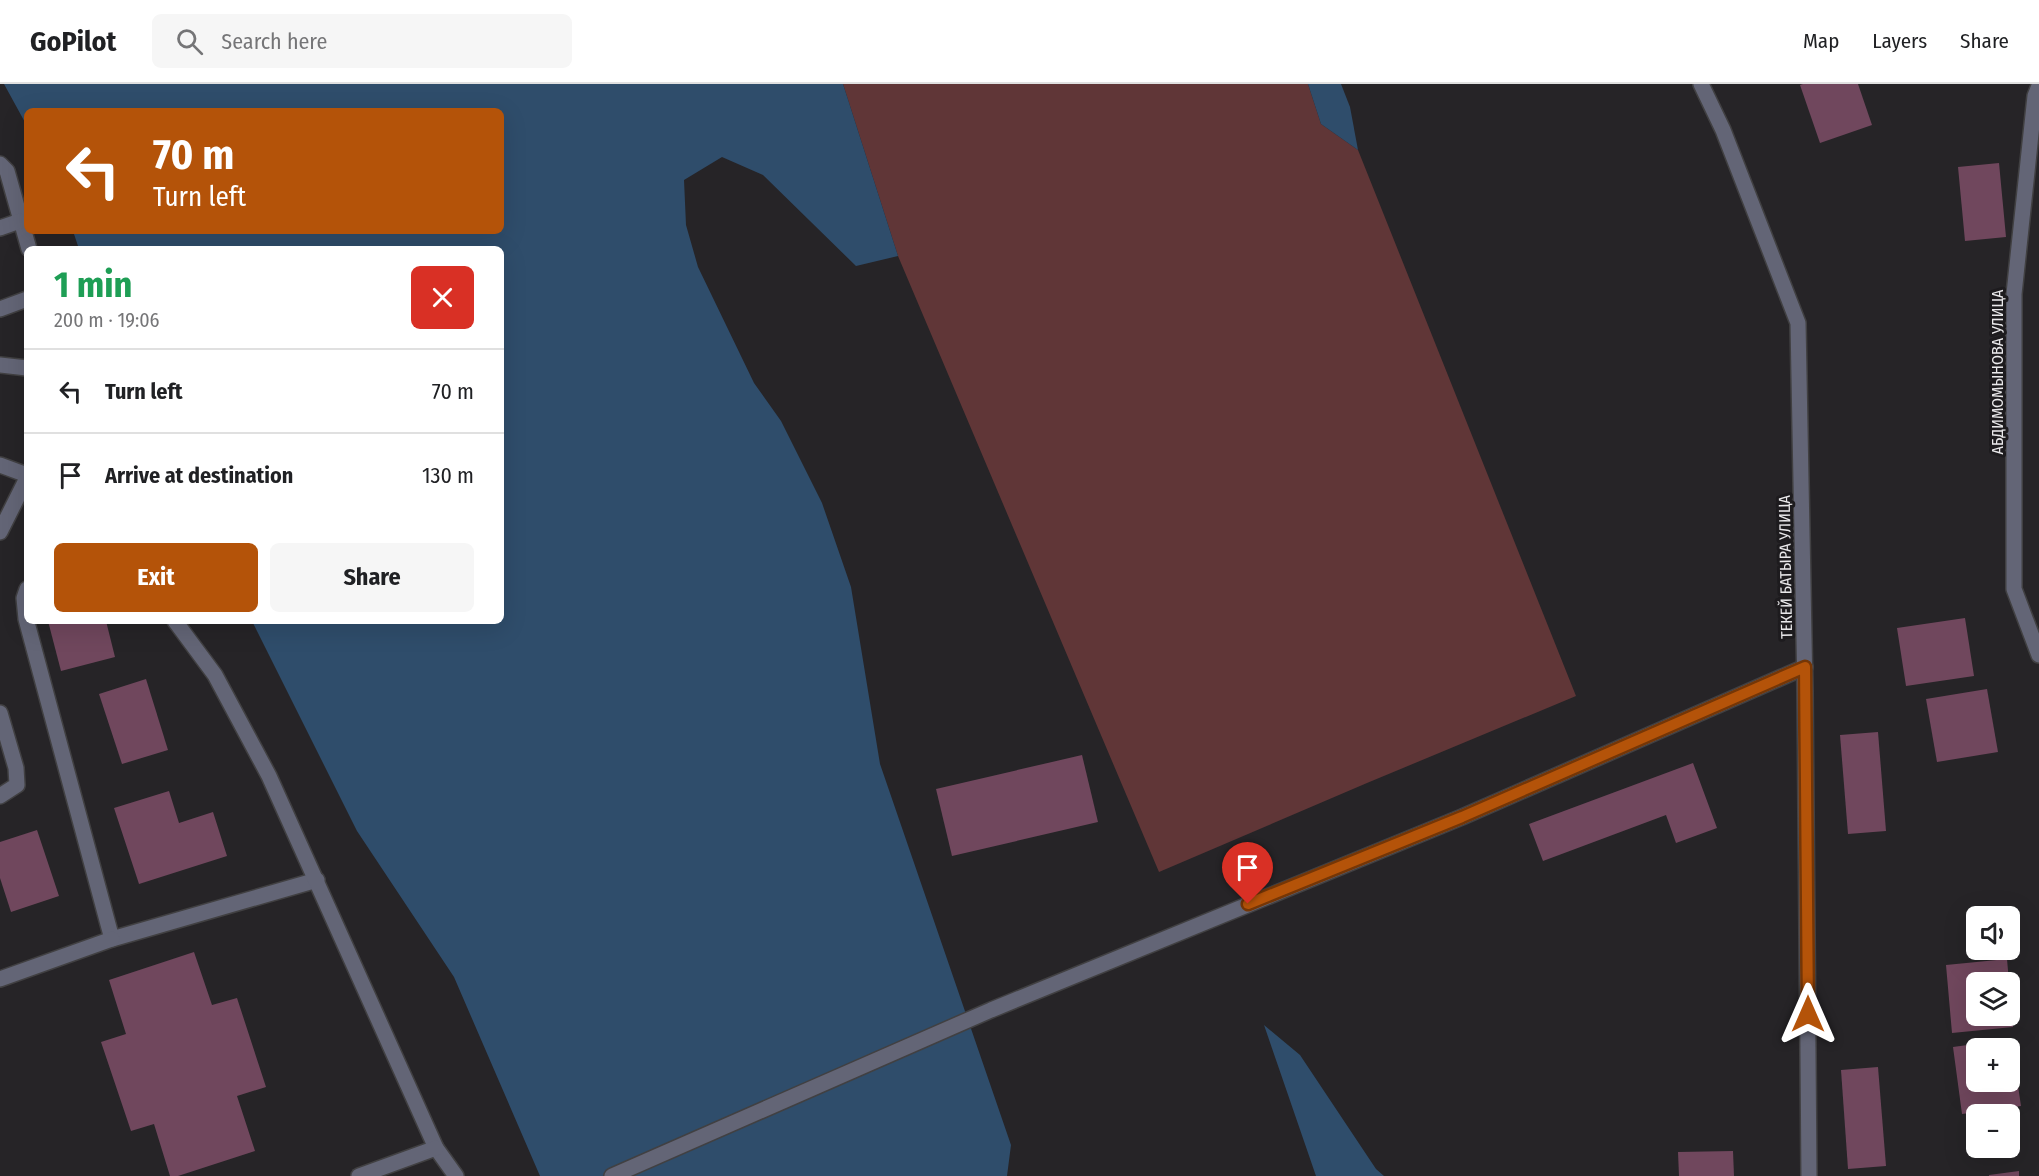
<!DOCTYPE html>
<html lang="en">
<head>
<meta charset="utf-8">
<style>
  body { margin:0; font-family:"Fira Sans Condensed",sans-serif; background:#f6f6f6; color:#202124; height:100vh; display:flex; flex-direction:column; font-size:22px; white-space:nowrap }
  * { box-sizing:border-box; margin:0 }
  p { font-size:20px; color:#757577 }
  .icon { flex:none; width:33px; height:33px; fill:none; stroke:currentColor; stroke-width:2; stroke-linecap:round; stroke-linejoin:round }
  .map { position:relative; flex:1; overflow:hidden }
  .sheet { position:absolute; left:24px; top:162px; width:480px; height:378px; display:flex; flex-direction:column; background:#fff; border-radius:9px; box-shadow:0 6px 24px #0002 }
  .sheet>* { flex:none }
  .top-card { position:absolute; left:24px; top:24px; width:480px; height:126px; border-radius:9px; box-shadow:0 6px 24px #0002; background:#b45309; color:#fff; overflow:hidden }
  .fabs { position:absolute; left:1966px; top:822px; display:grid; gap:12px }
  .fabs a { display:grid; place-items:center; width:54px; height:54px; border-radius:9px; background:#fff; box-shadow:0 6px 24px #0002; font-size:30px }
  .pin { position:absolute; display:grid; place-items:center; width:51px; height:51px; color:#fff; margin:-62px -26px; border-radius:50% 50% 50% 0; rotate:-45deg; box-shadow:0 0 6px #0007 }
  .pin .icon { rotate:45deg }
  .me { position:absolute; width:66px; margin:-33px; rotate:0deg; stroke-linejoin:round; filter:drop-shadow(0 0 4px #0008) }
  .turn { display:flex; align-items:center; gap:21px; height:126px; padding:0 30px; font-size:27px }
  .turn .icon { width:78px; height:78px; stroke-width:2.5 }
  .turn b { display:block; font-size:42px; line-height:51px }
  .round { display:grid; place-items:center; flex:none; width:63px; height:63px; border-radius:9px; background:#f6f6f6 }
  .summary { display:flex; align-items:center; justify-content:space-between; height:102px; padding:0 30px }
  h1 { font-size:36px; font-weight:700; line-height:45px; color:#1e9e55 }
  .cta { display:flex; gap:12px; margin-top:auto; padding:12px 30px }
  .cta a { flex:1; height:69px; border-radius:9px; background:#b45309; color:#fff; font-size:24px; font-weight:700; line-height:69px; text-align:center }
  .cta a+a { background:#f6f6f6; color:#202124 }
  ul { padding:0; list-style:none }
  li { display:flex; align-items:center; gap:18px; height:84px; padding:0 30px; border-top:2px solid #e0e0e0 }
  li div { flex:1 }
  li b { display:block; font-size:22px }
  li em { font-style:normal }
  header { display:flex; align-items:center; gap:36px; box-sizing:border-box; height:84px; padding:0 30px; background:#fff; border-bottom:2px solid #e0e0e0 }
  header strong { font-size:28px }
  nav { display:flex; gap:33px; margin-inline-start:auto; font-size:21px }
  .search { width:420px; height:54px; background:#f6f6f6; display:flex; align-items:center; gap:15px; box-sizing:border-box; padding:0 21px; border-radius:9px; color:#757577; font-size:22px }
  .map>svg:first-child { display:block }
</style>
</head>
<body>
<header>
<strong>GoPilot</strong>
<div class="search"><svg class="icon" aria-label="search" viewBox="0 0 24 24"><circle cx="10" cy="10" r="6"/><path d="M15 15l6 6"/></svg>Search here</div>
<nav><a>Map</a><a>Layers</a><a>Share</a></nav>
</header>
<div class="map">
<svg width="2039" height="1092" viewBox="0 0 2039 1092">
  <rect width="100%" height="100%" fill="#262427"/>
  <polygon fill="#603637" points="843,0 1308,0 1321,40 1358,66 1576,612 1367,699 1159,788 898,172"/>
  <g fill="#2f4d6b">
    <polygon points="4,0 843,0 898,172 856,182 763,91 722,73 684,96 686,141 698,183 754,299 781,337 822,419 851,503 880,680 1011,1061 1007,1092 540,1092 454,893 357,747 252,537 501,537 501,165 79,165 73,147 501,147 501,27 27,27 27,42"/>
    <polygon points="1308,0 1341,0 1350,23 1358,66 1321,40"/>
    <polygon points="1264,941 1300,971 1376,1085 1384,1092 1316,1092"/>
  </g>
  <g fill="#70475d" fill-rule="evenodd">
    <polygon points="1803,0 1858,0 1872,41 1820,59 1800,1"/>
    <polygon points="1999,79 2006,153 1965,157 1958,83"/>
    <polygon points="1965,534 1974,592 1906,602 1897,544"/>
    <polygon points="48,537 106,537 115,573 61,587"/>
    <polygon points="146,595 168,666 122,680 99,610"/>
    <polygon points="1987,605 1998,668 1937,678 1926,615"/>
    <polygon points="1878,648 1886,747 1848,750 1840,651"/>
    <polygon points="1082,671 1098,738 952,772 936,705"/>
    <polygon points="1693,679 1717,744 1676,759 1666,731 1543,777 1529,740"/>
    <polygon points="169,707 179,739 213,728 227,772 139,800 114,724"/>
    <polygon points="37,746 59,812 11,828 0,794 0,758"/>
    <polygon points="194,868 212,921 237,914 266,1003 237,1012 255,1067 178,1092 170,1092 154,1040 131,1047 101,958 126,950 109,896"/>
    <polygon points="2007,875 2009,898 1977,898 1977,932 2010,932 2010,927 2012,927 2013,943 1952,949 1946,881"/>
    <path d="M2011,955L2021,1022L1962,1030L1953,963ZM1977,964H2010V998H1977Z"/>
    <polygon points="1878,983 1886,1082 1848,1085 1841,986"/>
    <polygon points="1733,1067 1734,1092 1679,1092 1678,1068"/>
    <polygon points="2019,1087 2019,1092 1989,1092 1989,1091"/>
  </g>
  <g fill="none" stroke-linecap="round" stroke-linejoin="round">
    <defs>
      <g id="minor">
        <polyline points="1701,0 1723,46 1798,239 1805,607 1809,1092"/>
        <polyline points="2039,2 2035,12 2014,210 2014,505 2039,571"/>
        <polyline points="0,80 7,87 29,165"/>
        <polyline points="0,144 20,137"/>
        <polyline points="0,225 27,215"/>
        <polyline points="0,281 27,284"/>
        <polyline points="0,381 27,391"/>
        <polyline points="0,448 27,394"/>
        <polyline points="27,505 24,514 26,535 112,855 317,796"/>
        <polyline points="175,537 215,591 269,692 436,1064 456,1092"/>
        <polyline points="0,629 16,684 17,701 0,712"/>
        <polyline points="0,895 112,855"/>
        <polyline points="359,1092 436,1064"/>
        <polyline points="612,1092 991,926 1462,733 1805,583"/>
      </g>
    </defs>
    <use href="#minor" stroke="#414042" stroke-width="18"/>
    <use href="#minor" stroke="#636576" stroke-width="15"/>
  </g>
  <g fill="none" stroke-linecap="round" stroke-linejoin="round">
    <defs>
      <polyline id="route" points="1248,820 1462,733 1805,583 1808,930"/>
    </defs>
    <use href="#route" stroke="#753606" stroke-width="15"/>
    <use href="#route" stroke="#b45309" stroke-width="10"/>
  </g>
  <g text-anchor="middle" stroke-width="6" stroke-linejoin="round" paint-order="stroke">
    <g font-size="16" fill="#eae9eb" stroke="#1d1b1e">
      <text transform="translate(1997 288) rotate(-90)" y="6">АБДИМОМЫНОВА УЛИЦА</text>
      <text transform="translate(1785 483) rotate(-91)" y="6">ТЕКЕЙ БАТЫРА УЛИЦА</text>
    </g>
  </g>
</svg>
<div class="fabs">
<a><svg class="icon" aria-label="sound" viewBox="0 0 24 24"><path d="M4 9h4l5-4v14l-5-4H4zM17 9q2 3 0 6"/></svg></a>
<a><svg class="icon" aria-label="layers" viewBox="0 0 24 24"><path d="M12 4l9 5-9 5-9-5zM3 14l9 5 9-5"/></svg></a>
<a>+</a>
<a>−</a>
</div>
<div class="pin" style="left:1248px;top:820px;background:#d93025"><svg class="icon" aria-label="arrive" viewBox="0 0 24 24"><path d="M6 21V4h12l-3 4 3 4H6"/></svg></div>
<svg class="me" style="left:1808px;top:930px" viewBox="-20 -20 40 40"><path d="M0-17L14 15 0 8-14 15z" fill="#b45309" stroke="#fff" stroke-width="4"/></svg>
<div class="top-card">
<div class="turn"><svg class="icon" aria-label="left" viewBox="0 0 24 24"><path d="M17 20v-9H6M10 6l-5 5 5 5"/></svg><div><b>70 m</b>Turn left</div></div>
</div>
<section class="sheet">
<div class="summary"><div><h1>1 min</h1><p>200 m · 19:06</p></div><a class="round" style="background:#d93025;color:#fff"><svg class="icon" aria-label="close" viewBox="0 0 24 24"><path d="M6 6l12 12M18 6L6 18"/></svg></a></div>
<ul>
<li><svg class="icon" aria-label="left" viewBox="0 0 24 24"><path d="M17 20v-9H6M10 6l-5 5 5 5"/></svg><div><b>Turn left</b></div><em>70 m</em></li>
<li><svg class="icon" aria-label="arrive" viewBox="0 0 24 24"><path d="M6 21V4h12l-3 4 3 4H6"/></svg><div><b>Arrive at destination</b></div><em>130 m</em></li>
</ul>
<div class="cta"><a>Exit</a><a>Share</a></div>
</section>
</div>
</body>
</html>
